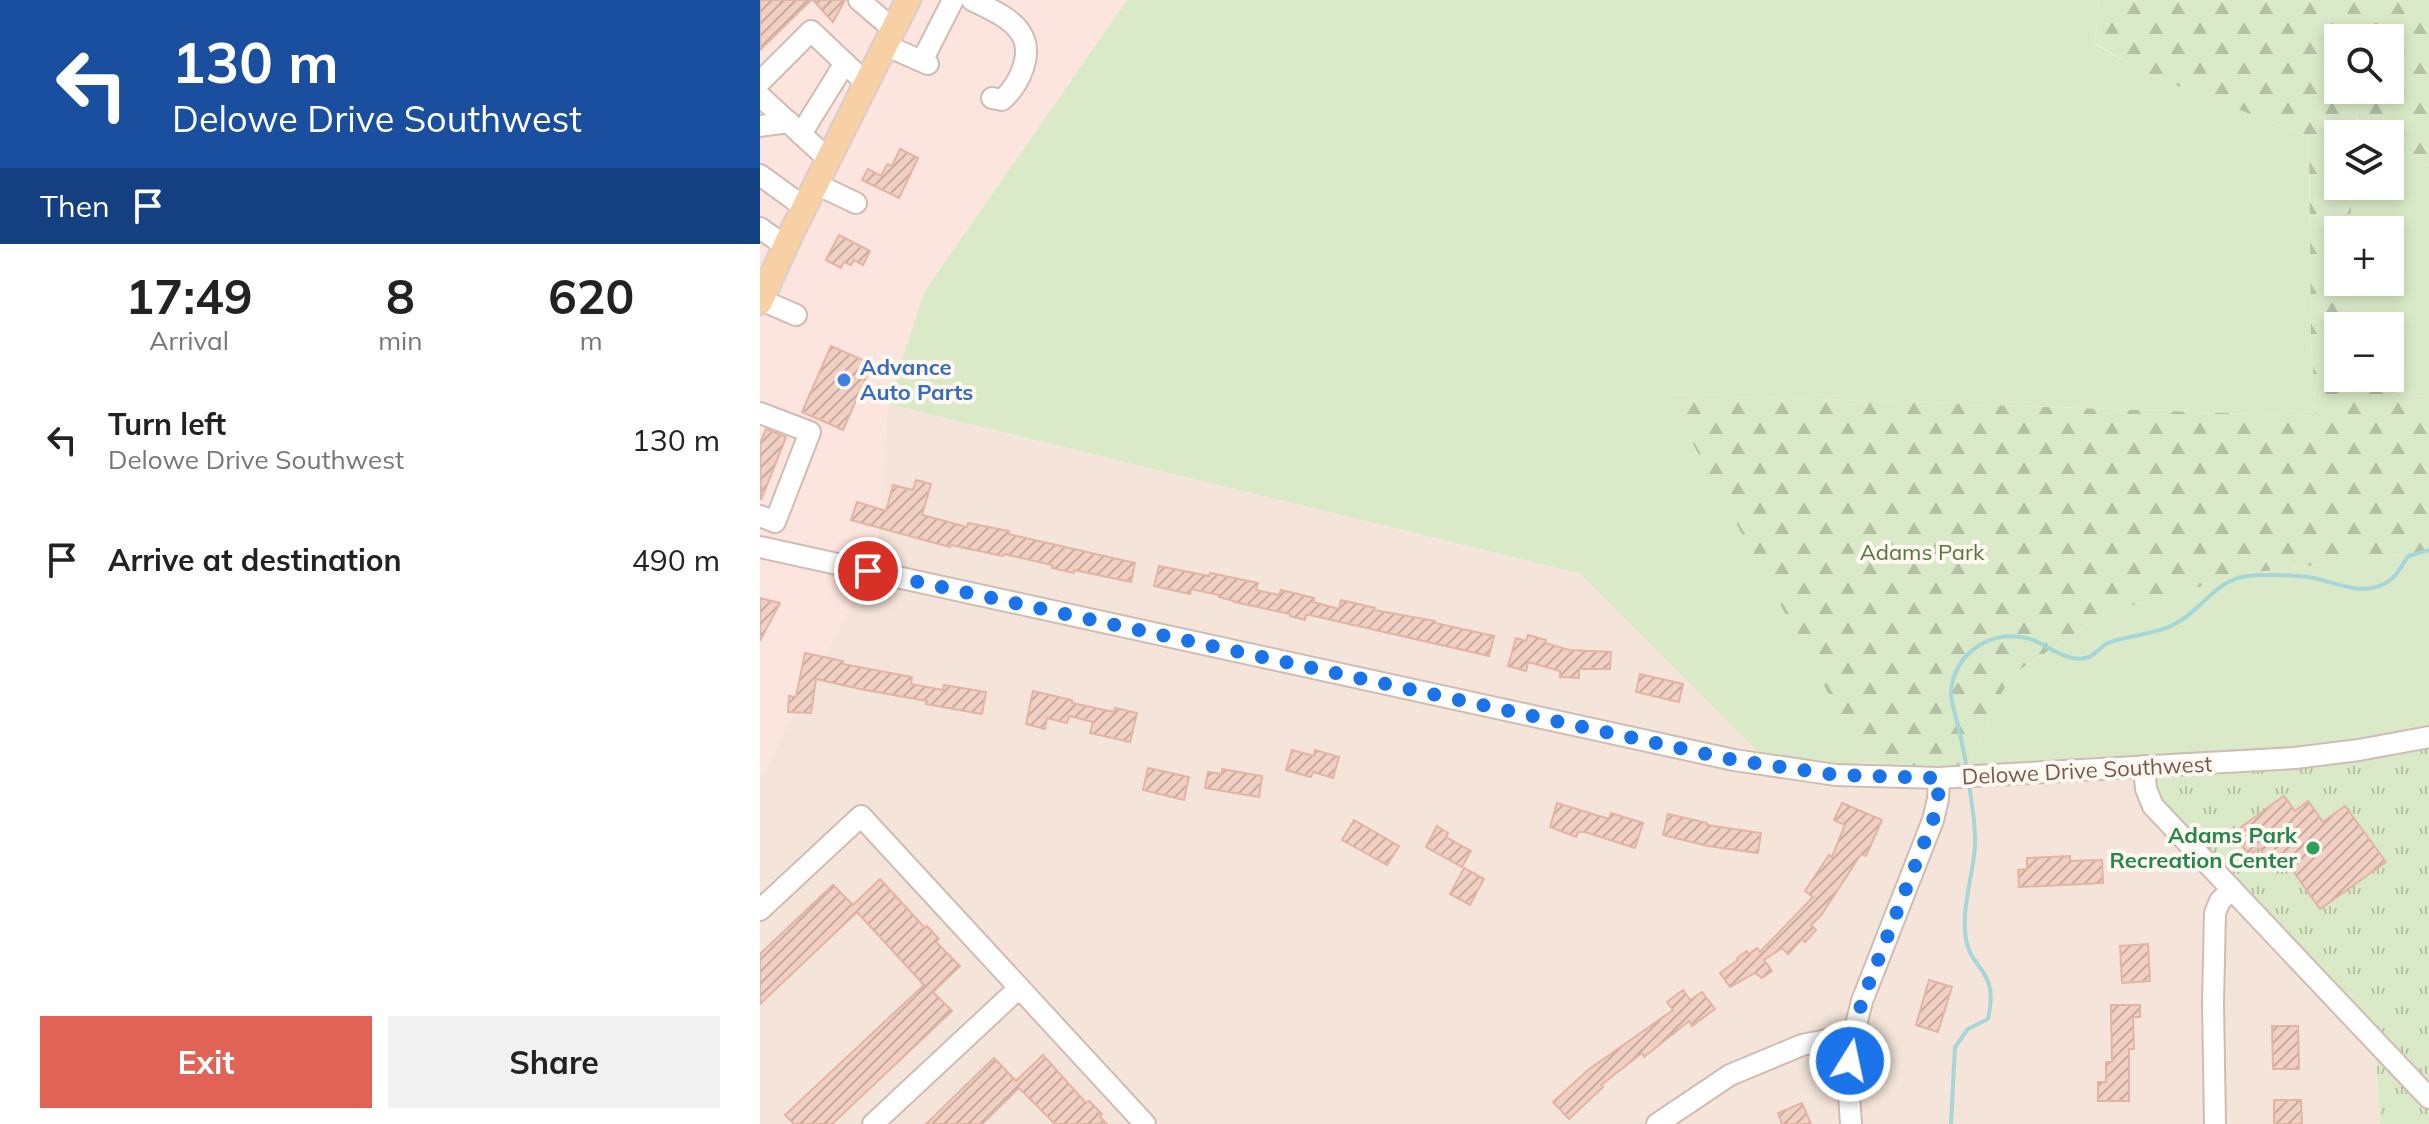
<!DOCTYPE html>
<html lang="en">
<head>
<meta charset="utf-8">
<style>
  body { margin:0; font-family:Mulish,sans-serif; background:#f2f2f2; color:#222; height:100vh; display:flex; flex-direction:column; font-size:30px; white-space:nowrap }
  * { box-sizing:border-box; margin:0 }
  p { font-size:26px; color:#767676 }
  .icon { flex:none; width:44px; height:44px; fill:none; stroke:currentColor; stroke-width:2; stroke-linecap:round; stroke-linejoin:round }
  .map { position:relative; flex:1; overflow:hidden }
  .details { display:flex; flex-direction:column; background:#fff; width:760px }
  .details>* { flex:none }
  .guide { background:#1a4fa0; color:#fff; overflow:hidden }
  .tools { position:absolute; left:1564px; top:24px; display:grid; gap:16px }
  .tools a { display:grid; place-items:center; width:80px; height:80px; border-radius:0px; background:#fff; box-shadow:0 4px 12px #0003; font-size:40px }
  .pin { position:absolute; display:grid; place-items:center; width:68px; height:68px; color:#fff; margin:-34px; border:4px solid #fff; border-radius:50%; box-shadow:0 2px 8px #0007 }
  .me { position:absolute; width:88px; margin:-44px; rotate:10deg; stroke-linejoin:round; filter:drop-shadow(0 0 6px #0008) }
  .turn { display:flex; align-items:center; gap:28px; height:168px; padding:0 40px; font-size:36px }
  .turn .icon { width:104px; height:104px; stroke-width:2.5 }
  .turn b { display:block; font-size:56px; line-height:68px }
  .then { display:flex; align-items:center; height:76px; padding:0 40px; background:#0003; gap:16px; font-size:30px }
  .eta { display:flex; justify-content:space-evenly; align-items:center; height:136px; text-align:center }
  .eta b { font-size:48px; font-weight:700; line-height:56px }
  .cta { display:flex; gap:16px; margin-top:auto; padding:16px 40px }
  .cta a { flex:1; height:92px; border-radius:0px; background:#e16355; color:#fff; font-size:32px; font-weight:700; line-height:92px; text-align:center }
  .cta a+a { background:#f2f2f2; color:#222 }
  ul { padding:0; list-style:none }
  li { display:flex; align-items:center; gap:24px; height:120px; padding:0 40px }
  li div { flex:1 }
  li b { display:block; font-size:30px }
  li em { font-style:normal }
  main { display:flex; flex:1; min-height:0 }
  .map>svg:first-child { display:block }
</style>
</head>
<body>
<main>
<section class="details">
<div class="guide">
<div class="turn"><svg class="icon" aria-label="left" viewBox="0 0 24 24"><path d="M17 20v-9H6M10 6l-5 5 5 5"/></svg><div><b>130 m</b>Delowe Drive Southwest</div></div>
<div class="then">Then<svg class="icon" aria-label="arrive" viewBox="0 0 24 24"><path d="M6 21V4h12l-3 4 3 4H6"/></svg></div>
</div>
<div class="eta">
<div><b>17:49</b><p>Arrival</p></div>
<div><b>8</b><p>min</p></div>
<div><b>620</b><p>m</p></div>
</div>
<ul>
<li><svg class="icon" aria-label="left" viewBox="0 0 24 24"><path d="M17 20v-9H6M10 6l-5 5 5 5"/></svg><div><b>Turn left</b><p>Delowe Drive Southwest</p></div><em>130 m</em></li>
<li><svg class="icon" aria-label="arrive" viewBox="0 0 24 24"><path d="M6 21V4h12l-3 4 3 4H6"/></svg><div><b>Arrive at destination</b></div><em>490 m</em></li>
</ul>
<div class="cta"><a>Exit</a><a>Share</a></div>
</section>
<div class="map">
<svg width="1669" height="1124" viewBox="0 0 1669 1124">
  <defs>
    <pattern id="forest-firs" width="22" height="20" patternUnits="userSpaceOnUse" patternTransform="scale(2)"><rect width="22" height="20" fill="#daeac9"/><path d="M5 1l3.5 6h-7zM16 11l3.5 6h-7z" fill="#b6c0a5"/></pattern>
    <pattern id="park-tufts" width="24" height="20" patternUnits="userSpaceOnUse" patternTransform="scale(2)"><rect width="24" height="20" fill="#daeac9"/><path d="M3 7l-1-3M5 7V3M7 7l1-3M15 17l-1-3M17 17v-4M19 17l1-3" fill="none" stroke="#b6c0a5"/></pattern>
    <pattern id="building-hatch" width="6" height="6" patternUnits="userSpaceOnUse" patternTransform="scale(2)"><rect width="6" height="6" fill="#f1d0c3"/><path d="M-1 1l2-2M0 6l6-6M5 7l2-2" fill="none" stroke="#c8aca1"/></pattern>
  </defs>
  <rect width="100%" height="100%" fill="#fcf3eb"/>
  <polygon fill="#f4e4d9" points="128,404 821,574 1025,779 1066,779 1105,761 1200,781 1380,770 1616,1048 1620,1124 0,1124 0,779 107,575 117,543"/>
  <polygon fill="#fce4df" points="0,0 367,0 164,292 128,404 117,543 107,575 0,779"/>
  <g fill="#daeac9">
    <polygon points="367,0 1339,0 1335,44 1384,73 1549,137 1551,338 1556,416 907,394 1105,761 1066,779 1025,779 821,574 128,404 164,292"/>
    <polygon points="1630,140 1669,166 1669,398 1582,382 1582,378 1630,378 1630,326 1585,326 1587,282 1630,282 1630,230 1590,230 1592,186 1630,186"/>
    <polygon points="1669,551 1669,728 1525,762 1200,781 1250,676 1345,613 1489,573"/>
  </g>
  <path fill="url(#forest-firs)" fill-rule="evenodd" d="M1339,0H1669V166L1630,140V134H1621L1596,118L1595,134H1578V186H1592L1590,230H1578V282H1587L1585,326H1578V378H1582V383L1669,398V551L1489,573L1345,613L1250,676L1200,781L1105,761L906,394L1556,416L1551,338L1549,137L1384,73L1335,43ZM1578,38H1630V90H1578Z"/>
  <polygon fill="url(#park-tufts)" points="1669,728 1669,1124 1620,1124 1616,1048 1400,812 1380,770 1525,762"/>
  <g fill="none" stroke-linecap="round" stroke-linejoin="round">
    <g stroke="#a6d6d7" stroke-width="4">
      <path d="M1207,771C1205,753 1200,735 1196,718C1194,710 1191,701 1191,694C1192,652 1235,626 1273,640C1291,647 1308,664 1329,657C1336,654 1341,646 1348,643C1369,635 1393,635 1413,625C1441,612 1454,580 1487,576C1507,574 1528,575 1548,577C1569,580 1598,595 1619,586C1634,581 1640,569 1648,556L1669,550"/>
      <path d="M1191,1124L1195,1047L1208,1029L1228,1019C1231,1004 1233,991 1226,977C1218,962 1209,958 1206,939C1201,908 1213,877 1215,846C1216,825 1212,805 1209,784"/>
    </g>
  </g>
  <g fill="url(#building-hatch)" stroke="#e3b4a4" stroke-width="2">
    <polygon points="0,0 51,0 0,50"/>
    <polygon points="53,0 85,0 73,22"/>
    <polygon points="140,149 158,158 139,198 102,180 108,169 121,176 127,164 132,166"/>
    <polygon points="79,235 110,251 103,265 94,260 91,265 84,262 81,268 66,260"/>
    <polygon points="71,346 112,364 83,430 42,412"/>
    <polygon points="6,429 26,437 1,500 0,444"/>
    <polygon points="156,480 171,484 162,515 207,527 208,523 249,531 248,534 375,563 371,582 314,570 314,573 292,568 292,565 244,554 243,556 191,545 190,547 91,520 97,502 126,511 133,485 153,490"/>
    <polygon points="399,566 449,576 450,573 498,583 496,590 519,595 521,590 554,598 553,602 579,609 581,600 615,608 614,610 675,621 675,623 734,636 729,656 550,615 546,615 545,620 530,616 530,614 474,602 474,601 459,597 459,595 431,589 430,594 394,586"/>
    <polygon points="0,598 20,603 0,641"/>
    <polygon points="768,635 786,640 785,643 809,650 851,652 850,669 819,669 819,678 800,677 800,671 768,662 766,671 748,666 756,638 766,641"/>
    <polygon points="45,653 83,661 83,664 152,677 151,684 183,690 184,685 226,692 222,714 166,704 167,701 100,689 56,679 51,713 28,712 29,696 36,697"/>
    <polygon points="880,674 923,684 919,702 876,692"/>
    <polygon points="273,691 312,700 312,703 354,712 355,708 377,713 370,742 330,733 333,722 309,716 307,723 287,718 285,729 266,724"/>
    <polygon points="532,750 554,756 555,750 579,757 573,778 553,772 551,777 526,770"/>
    <polygon points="388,768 429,777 424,800 383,790"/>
    <polygon points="462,769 502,776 499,797 445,788 448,772 462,774"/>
    <polygon points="1524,796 1535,811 1548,801 1563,822 1585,806 1626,862 1560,909 1524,858 1513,866 1499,848 1489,855 1473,833"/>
    <polygon points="797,803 849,819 851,813 883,823 875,848 825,832 818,832 816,837 790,827"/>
    <polygon points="1082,803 1122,820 1106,856 1101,854 1062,914 1051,925 1056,930 1045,942 1042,939 1028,954 1022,948 1004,960 1012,971 1002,978 995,973 970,987 960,973 978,960 977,958 987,951 989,954 997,948 1000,952 1053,897 1045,891 1069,855 1072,857 1085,825 1074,820"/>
    <polygon points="908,814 947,823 947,825 1001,833 998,853 948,846 903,835"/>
    <polygon points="594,820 639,846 627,865 582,840"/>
    <polygon points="677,826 688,833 686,837 711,851 702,867 666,847"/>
    <polygon points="1310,856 1310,861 1342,860 1343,883 1259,887 1258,870 1267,869 1267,858"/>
    <polygon points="704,868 724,879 710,905 690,894"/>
    <polygon points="120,879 165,928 167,926 179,939 176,942 200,966 173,992 192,1011 72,1124 34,1124 25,1115 164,985 97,912 0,1004 0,954 73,885 93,905"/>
    <polygon points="1388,944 1390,981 1362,983 1360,946"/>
    <polygon points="1169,980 1192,987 1178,1032 1156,1025"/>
    <polygon points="923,990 930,1000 942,992 955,1009 932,1026 929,1021 884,1057 882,1053 841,1085 843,1087 809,1119 793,1102 828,1070 913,1010 907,1002"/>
    <polygon points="1351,1005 1380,1005 1380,1017 1373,1017 1374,1049 1369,1049 1369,1101 1338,1101 1338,1082 1346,1082 1346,1062 1352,1062"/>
    <polygon points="1512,1026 1538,1026 1539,1069 1513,1069"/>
    <polygon points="283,1055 326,1103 329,1101 342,1114 340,1117 347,1124 295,1124 259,1088 222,1124 166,1124 234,1058 256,1081"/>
    <polygon points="1514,1100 1541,1100 1542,1124 1514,1124"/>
    <polygon points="1042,1103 1051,1124 1022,1124 1018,1113"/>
  </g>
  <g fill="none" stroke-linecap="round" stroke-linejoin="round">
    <defs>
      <g id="minor">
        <polyline points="99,0 133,29"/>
        <path d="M212,0C228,8 250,17 260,32C275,53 259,85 242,100L232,98"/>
        <polyline points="125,45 168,64"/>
        <polyline points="162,61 193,0"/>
        <polyline points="0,82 51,31 106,83"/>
        <polyline points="0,96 68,159"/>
        <polyline points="0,126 29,122"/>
        <polyline points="41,134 85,63"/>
        <polyline points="0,175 44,207"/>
        <polyline points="56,184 96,203"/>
        <polyline points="0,228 25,246"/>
        <polyline points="1,300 36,315"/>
        <polyline points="0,413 50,432 15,522 0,516"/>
        <polyline points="0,547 974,760 1076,775 1179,778 1535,758 1599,750 1669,737"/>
        <polyline points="1384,766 1386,789 1393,806 1669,1098"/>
        <polyline points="0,910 101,816 385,1124"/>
        <polyline points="113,1124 259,988"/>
        <polyline points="897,1124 970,1075 1042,1045 1067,1040 1092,1041"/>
        <polyline points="1091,1124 1088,1081 1092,1041 1102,1001 1173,820 1178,799 1179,778"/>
        <polyline points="1455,1124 1453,1002 1455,913 1460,901 1472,889"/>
      </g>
      <polyline id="major" points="0,302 30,236 148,0"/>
    </defs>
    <use href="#minor" stroke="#d1bcb3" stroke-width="24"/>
    <use href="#major" stroke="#d9d0cd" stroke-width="28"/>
    <use href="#minor" stroke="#fff" stroke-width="20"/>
    <use href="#major" stroke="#f8d0a6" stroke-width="24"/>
  </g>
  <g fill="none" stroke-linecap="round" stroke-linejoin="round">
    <polyline stroke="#1a73e8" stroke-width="14" stroke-dasharray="0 25.2" points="108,571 974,760 1076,775 1179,778 1178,799 1173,820 1102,1001 1092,1041 1090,1061"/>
  </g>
  <circle fill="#3f7fe0" stroke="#fef8f1" stroke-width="3" cx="84" cy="380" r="8"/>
  <circle fill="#2e9e5b" stroke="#fef8f1" stroke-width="3" cx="1553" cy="848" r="8"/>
  <g text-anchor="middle" stroke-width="8" stroke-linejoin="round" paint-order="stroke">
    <g font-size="22" font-weight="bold" fill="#366cbe" stroke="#fef8f1" text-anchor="start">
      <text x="100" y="375">Advance<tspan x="100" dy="25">Auto Parts</tspan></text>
    </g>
    <g font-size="22" fill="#587643" stroke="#fef8f1">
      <text x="1162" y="560">Adams Park</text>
    </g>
    <g font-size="22" fill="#77584e" stroke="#fef8f1">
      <text transform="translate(1327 770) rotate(-3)" y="8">Delowe Drive Southwest</text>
    </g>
    <g font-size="22" font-weight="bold" fill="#27864d" stroke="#fef8f1" text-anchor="end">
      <text x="1537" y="843">Adams Park<tspan x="1537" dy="25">Recreation Center</tspan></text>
    </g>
  </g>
</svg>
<div class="tools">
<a><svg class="icon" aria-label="search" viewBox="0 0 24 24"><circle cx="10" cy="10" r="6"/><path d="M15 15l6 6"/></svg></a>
<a><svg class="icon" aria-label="layers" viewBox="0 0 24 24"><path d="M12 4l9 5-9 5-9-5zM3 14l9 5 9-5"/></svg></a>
<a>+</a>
<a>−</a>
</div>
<div class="pin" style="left:108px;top:571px;background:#d93025"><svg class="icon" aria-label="arrive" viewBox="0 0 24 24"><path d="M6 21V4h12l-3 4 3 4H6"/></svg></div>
<svg class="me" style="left:1090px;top:1061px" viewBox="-20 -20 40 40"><circle r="17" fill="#1a73e8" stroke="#fff" stroke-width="3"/><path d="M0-11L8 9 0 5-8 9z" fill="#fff"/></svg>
</div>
</main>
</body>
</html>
